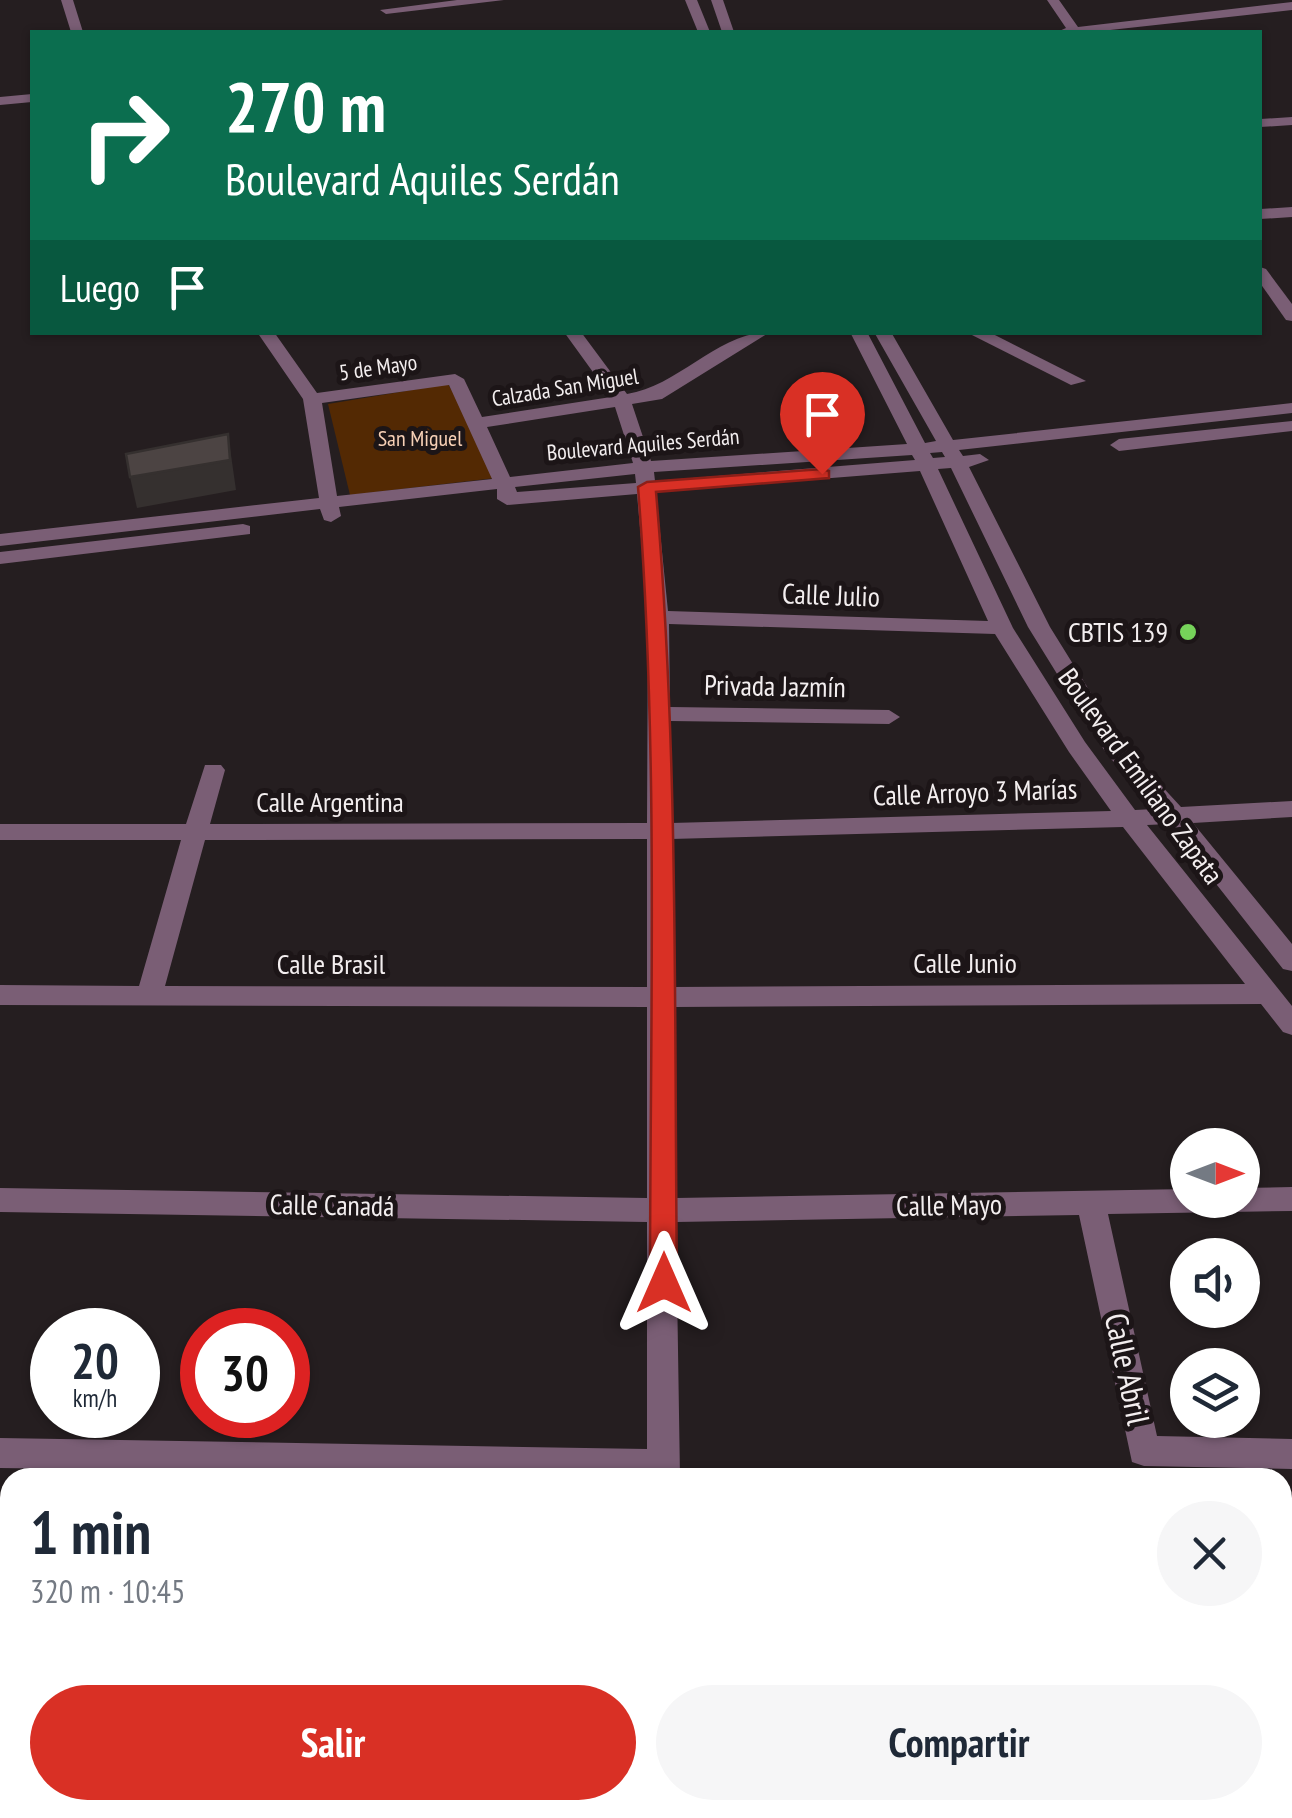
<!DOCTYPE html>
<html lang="es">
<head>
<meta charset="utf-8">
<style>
  body { margin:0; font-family:"PT Sans Narrow",sans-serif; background:#f6f6f7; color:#1f2937; height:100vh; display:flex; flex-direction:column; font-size:38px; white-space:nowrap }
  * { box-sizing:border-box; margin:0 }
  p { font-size:32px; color:#747a83 }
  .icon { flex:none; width:55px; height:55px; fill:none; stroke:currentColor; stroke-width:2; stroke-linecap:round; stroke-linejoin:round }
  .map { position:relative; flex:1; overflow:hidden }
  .details { position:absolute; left:0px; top:1468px; width:1292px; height:352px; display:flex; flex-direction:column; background:#fff; border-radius:30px 30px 0 0; box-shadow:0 2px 8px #0004 }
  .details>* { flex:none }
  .guide { position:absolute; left:30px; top:30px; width:1232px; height:305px; border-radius:0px; box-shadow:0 2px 8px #0004; background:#0b6e4f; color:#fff; overflow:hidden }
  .needle { width:65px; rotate:90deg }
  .buttons { position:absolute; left:1170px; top:1128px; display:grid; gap:20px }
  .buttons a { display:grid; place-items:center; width:90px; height:90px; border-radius:50%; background:#fff; box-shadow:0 2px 8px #0004; font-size:50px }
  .speed { position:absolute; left:30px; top:1308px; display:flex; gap:20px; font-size:50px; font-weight:700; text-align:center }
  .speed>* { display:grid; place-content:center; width:130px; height:130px; border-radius:50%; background:#fff; box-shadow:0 2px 8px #0004; line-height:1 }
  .speed small { font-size:25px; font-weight:400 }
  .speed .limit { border:15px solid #d22; background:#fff; color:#111 }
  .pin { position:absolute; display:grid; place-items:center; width:85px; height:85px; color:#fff; margin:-102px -42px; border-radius:50% 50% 50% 0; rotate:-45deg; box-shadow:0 0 10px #0007 }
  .pin .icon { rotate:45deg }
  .me { position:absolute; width:110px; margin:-55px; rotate:0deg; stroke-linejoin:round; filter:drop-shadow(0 0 8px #0008) }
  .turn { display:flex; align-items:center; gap:35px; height:210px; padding:0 30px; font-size:45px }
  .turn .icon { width:130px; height:130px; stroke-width:2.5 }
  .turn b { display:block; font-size:70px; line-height:85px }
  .then { display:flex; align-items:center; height:95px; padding:0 30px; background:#0003; gap:20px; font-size:38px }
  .round { display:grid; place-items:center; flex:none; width:105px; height:105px; border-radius:52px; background:#f6f6f7 }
  .overview { display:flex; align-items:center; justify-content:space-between; height:170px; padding:0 30px }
  h1 { font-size:60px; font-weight:800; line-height:75px }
  .cta { display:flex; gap:20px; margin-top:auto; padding:20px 30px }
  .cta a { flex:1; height:115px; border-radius:60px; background:#d93025; color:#fff; font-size:40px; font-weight:800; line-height:115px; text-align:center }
  .cta a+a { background:#f6f6f7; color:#1f2937 }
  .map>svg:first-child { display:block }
</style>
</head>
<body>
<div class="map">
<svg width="1292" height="1818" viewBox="0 0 1292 1818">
  <rect width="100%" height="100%" fill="#251e20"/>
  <polygon fill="#532903" points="448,384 473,427 495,478 350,495 328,404"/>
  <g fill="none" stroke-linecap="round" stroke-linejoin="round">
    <g fill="#7a5e75" fill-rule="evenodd">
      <polygon points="61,0 73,0 83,32 71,32"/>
      <polygon points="457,0 504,0 386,14 380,10"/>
      <polygon points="685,0 697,0 710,32 698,32"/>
      <polygon points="711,0 723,0 734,32 722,32"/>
      <polygon points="1047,0 1059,0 1078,27 1292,2 1292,10 1092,32 1057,32 1066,28"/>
      <polygon points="32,94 32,102 0,105 0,97"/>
      <polygon points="1292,117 1292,125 1260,127 1260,119"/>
      <polygon points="1292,207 1292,217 1260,219 1260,209"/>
      <polygon points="1260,267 1266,269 1292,304 1292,321 1286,320 1260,283"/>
      <path d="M257,332H274L317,393L455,374L464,379L482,417L611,397L564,332H581L627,394C679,386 718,332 770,332L662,399L632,404L651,461L907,444L850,332H867L925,443L936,441L874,332H891L953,440L1292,403V413L959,450L963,456L980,454L989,460L969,467L1050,627L1122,743L1181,807L1292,801V817L1193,823L1292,944V971L1283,969L1169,824L1147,825L1292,1006V1035L1283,1032L1261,1004L673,1007L676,1198L1188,1189V1200H1242V1188L1292,1187V1211L1108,1214L1157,1436L1292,1439V1469L1144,1466L1132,1462L1079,1215L676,1222L680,1478L0,1468V1438L647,1449V1222L0,1212V1188L647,1198V1007L0,1005V985L139,986L181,840H0V824H186L205,765H221L225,770L210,824L647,823L648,617L637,494L507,505L497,499V489L339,507L341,516L331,522L324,520L320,509L0,546V534L319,498L303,399ZM449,385L492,479L337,496L322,403ZM615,407L633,463L510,477L487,427ZM942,452L945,457L933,458L930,453ZM912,455L915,460L655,481L654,472ZM951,468L1028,627L1106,753L1155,809L1135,810L1085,742L1013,628L938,469ZM920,471L988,621L668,611L656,492ZM635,474L636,483L517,492L515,487ZM669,624L995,634L1069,752L1111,811L671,823L670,721L889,724L900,717L889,710L670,707ZM1123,827L1245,984L673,987L671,839ZM647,839V987L165,986L205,840Z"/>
      <polygon points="966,332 989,332 1086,381 1071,385"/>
      <polygon points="1292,421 1292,431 1119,451 1110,445 1119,439"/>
      <polygon points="243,524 250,526 250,534 0,564 0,552"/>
      <polygon points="10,1544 10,1616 0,1620 0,1548"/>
      <rect x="0" y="1771" width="10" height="38"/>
      <polygon points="1282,1785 1292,1785 1292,1818 1270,1818 1266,1810 1282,1810"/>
      <polygon points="608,1810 646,1810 645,1818 607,1818"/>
    </g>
  </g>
  <polygon fill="#35302f" points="228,434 236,490 137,508 130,477"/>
  <polygon fill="#4c4443" stroke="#35302f" stroke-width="2.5" points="228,434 230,460 130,477 126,454"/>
  <path fill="#d93025" stroke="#8d1f18" stroke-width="2.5" d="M822,469L829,471V478L656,492C679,754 674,1020 677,1283L673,1292L664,1295L654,1292L650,1283C650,1018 659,752 638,487L647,482Z"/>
  <circle fill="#76d25a" stroke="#1c1517" stroke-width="4" cx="1188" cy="632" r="10"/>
  <g text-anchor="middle" stroke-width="10" stroke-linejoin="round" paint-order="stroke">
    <g font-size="22" fill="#f3eeef" stroke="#1c1517">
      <text transform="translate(378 367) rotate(-8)" y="8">5 de Mayo</text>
      <text transform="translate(565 387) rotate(-9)" y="8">Calzada San Miguel</text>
      <text transform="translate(643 444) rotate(-5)" y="8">Boulevard Aquiles Serdán</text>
    </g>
    <g font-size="22" fill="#f7d0b6" stroke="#1c1517">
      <text x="420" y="446">San Miguel</text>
    </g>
    <g font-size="28" fill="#f3eeef" stroke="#1c1517">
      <text transform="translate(831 595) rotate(2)" y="10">Calle Julio</text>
      <text transform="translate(775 686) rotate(1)" y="10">Privada Jazmín</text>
      <text transform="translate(1141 776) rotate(54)" y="10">Boulevard Emiliano Zapata</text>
      <text transform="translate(975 792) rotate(-2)" y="10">Calle Arroyo 3 Marías</text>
      <text x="330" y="812">Calle Argentina</text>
      <text x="965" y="973">Calle Junio</text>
      <text x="331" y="974">Calle Brasil</text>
      <text transform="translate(332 1205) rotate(1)" y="10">Calle Canadá</text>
      <text transform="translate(949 1205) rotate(-1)" y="10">Calle Mayo</text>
    </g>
    <g font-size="28" fill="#f3eeef" stroke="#1c1517" text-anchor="end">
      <text x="1168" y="642">CBTIS 139</text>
    </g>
    <g font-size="32" fill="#f3eeef" stroke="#1c1517">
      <text transform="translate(1127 1369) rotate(78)" y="11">Calle Abril</text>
    </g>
  </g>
</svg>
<div class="buttons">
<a><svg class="needle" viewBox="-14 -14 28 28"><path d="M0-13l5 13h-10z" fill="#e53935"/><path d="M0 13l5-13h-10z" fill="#747a83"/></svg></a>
<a><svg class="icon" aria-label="sound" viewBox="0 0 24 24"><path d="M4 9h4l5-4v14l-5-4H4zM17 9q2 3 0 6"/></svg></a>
<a><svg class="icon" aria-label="layers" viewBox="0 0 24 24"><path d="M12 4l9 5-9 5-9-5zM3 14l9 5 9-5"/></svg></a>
</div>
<div class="speed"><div>20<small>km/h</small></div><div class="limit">30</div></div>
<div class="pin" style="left:822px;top:474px;background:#d93025"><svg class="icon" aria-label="arrive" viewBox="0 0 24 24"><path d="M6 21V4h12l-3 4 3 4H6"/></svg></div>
<svg class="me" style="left:664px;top:1283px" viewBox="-20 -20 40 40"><path d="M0-17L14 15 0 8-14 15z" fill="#d93025" stroke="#fff" stroke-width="4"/></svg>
<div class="guide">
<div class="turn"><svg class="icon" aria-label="right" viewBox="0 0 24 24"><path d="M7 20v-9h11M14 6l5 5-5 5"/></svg><div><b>270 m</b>Boulevard Aquiles Serdán</div></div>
<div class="then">Luego<svg class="icon" aria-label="arrive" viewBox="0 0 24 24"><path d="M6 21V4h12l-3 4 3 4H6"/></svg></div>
</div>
<section class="details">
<div class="overview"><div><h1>1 min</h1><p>320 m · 10:45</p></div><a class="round"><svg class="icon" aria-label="close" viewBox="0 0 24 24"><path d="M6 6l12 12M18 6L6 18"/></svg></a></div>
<div class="cta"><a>Salir</a><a>Compartir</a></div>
</section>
</div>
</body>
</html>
